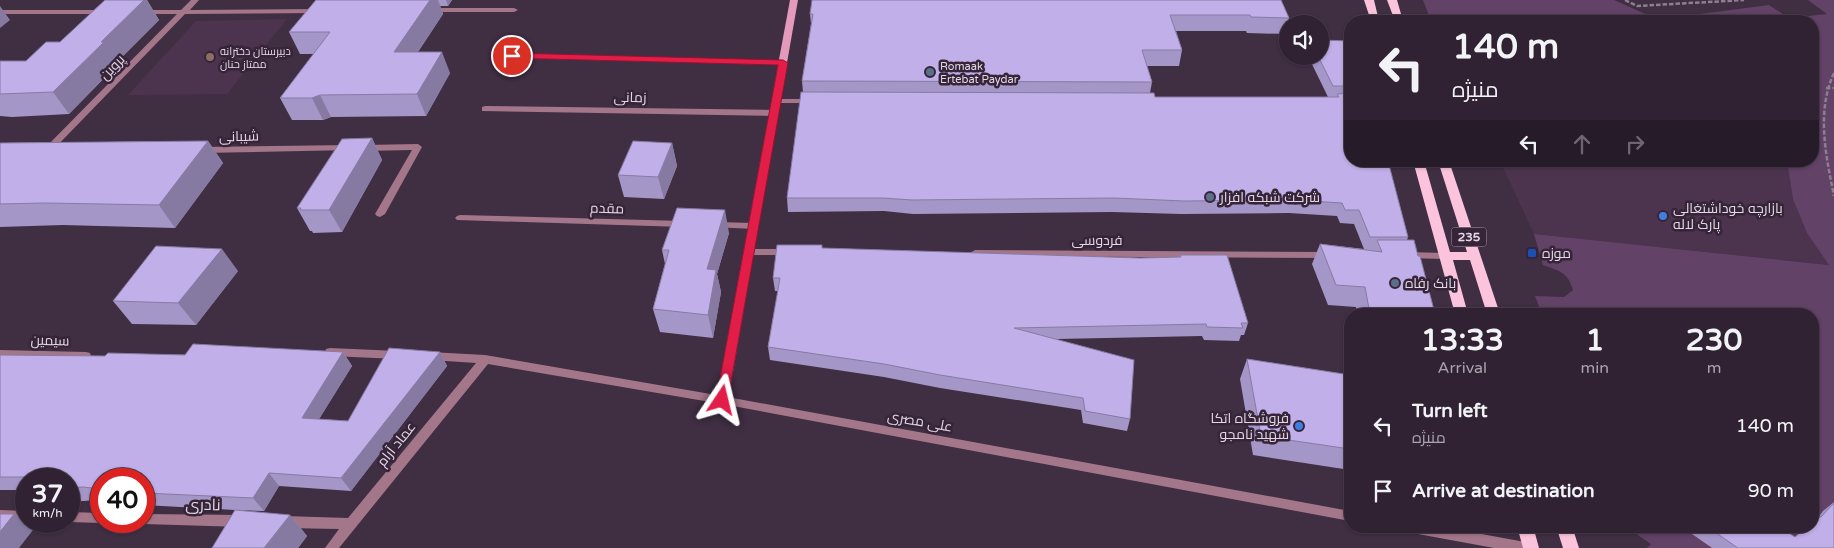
<!DOCTYPE html>
<html lang="en">
<head>
<meta charset="utf-8">
<style>
  body { margin:0; font-family:"Varela Round",Cairo,sans-serif; background:#3c2f3e; color:#f1f3f6; height:100vh; display:flex; flex-direction:column; font-size:19px; white-space:nowrap }
  * { box-sizing:border-box; margin:0 }
  p { font-size:16px; color:#a8a4ac }
  .icon { flex:none; width:28px; height:28px; fill:none; stroke:currentColor; stroke-width:2; stroke-linecap:round; stroke-linejoin:round }
  .map { position:relative; flex:1; overflow:hidden }
  .panel { position:absolute; left:1344px; top:308px; width:475px; height:225px; display:flex; flex-direction:column; background:#302232; border-radius:20px; box-shadow:0 1px 4px #0004,0 0 0 1px #4b3f4d }
  .panel>* { flex:none }
  .banner { position:absolute; left:1344px; top:15px; width:475px; height:152px; border-radius:20px; box-shadow:0 1px 4px #0004,0 0 0 1px #4b3f4d; background:#302232; color:#f1f3f6; overflow:hidden }
  .controls { position:absolute; left:1279px; top:15px; display:grid; gap:10px }
  .controls a { display:grid; place-items:center; width:50px; height:50px; border-radius:50%; background:#302232; box-shadow:0 1px 4px #0004,0 0 0 1px #4b3f4d; font-size:25px }
  .speed { position:absolute; left:15px; top:468px; display:flex; gap:10px; font-size:25px; font-weight:700; text-align:center }
  .speed>* { display:grid; place-content:center; width:65px; height:65px; border-radius:50%; background:#302232; box-shadow:0 1px 4px #0004,0 0 0 1px #4b3f4d; line-height:1 }
  .speed small { font-size:12px; font-weight:400 }
  .speed .limit { border:8px solid #d22; background:#fff; color:#111 }
  .pin { position:absolute; display:grid; place-items:center; width:42px; height:42px; color:#fff; margin:-21px; border:2px solid #fff; border-radius:50%; box-shadow:0 1px 5px #0007 }
  .me { position:absolute; width:55px; margin:-28px; rotate:10deg; stroke-linejoin:round; filter:drop-shadow(0 0 4px #0008) }
  .turn { display:flex; align-items:center; gap:18px; height:105px; padding:0 25px; font-size:22px }
  .turn .icon { width:65px; height:65px; stroke-width:2.5 }
  .turn b { display:block; font-size:35px; line-height:42px }
  .lanes { display:flex; align-items:center; height:48px; padding:0 25px; background:#0003; justify-content:center; gap:25px; direction:ltr }
  .lanes .off { opacity:.35 }
  .eta { display:flex; justify-content:space-evenly; align-items:center; height:85px; text-align:center }
  .eta b { font-size:30px; font-weight:700; line-height:35px }
  ul { padding:0; list-style:none }
  li { display:flex; align-items:center; gap:15px; height:65px; padding:0 25px }
  li div { flex:1 }
  li b { display:block; font-size:19px }
  li em { font-style:normal }
  .map>svg:first-child { display:block }
</style>
</head>
<body>
<div class="map">
<svg width="1834" height="548" viewBox="0 0 1834 548">
  <rect width="100%" height="100%" fill="#402e43"/>
  <g fill="#4c344f">
    <polygon points="287,19 227,94 128,95 196,21"/>
    <polygon points="1500,161 1788,161 1793,199 1807,233 1830,265 1534,234"/>
  </g>
  <g fill="#624267">
    <polygon points="1423,0 1614,0 1661,21 1431,21"/>
    <path d="M1808,0H1834V511L1803,548L1751,526H1812V314H1542L1535,296L1564,297L1573,290C1568,272 1559,271 1543,265L1534,234L1829,265L1807,233L1793,199L1788,166V161H1812V21H1689L1684,16L1769,5L1789,18L1827,14Z"/>
    <polygon points="1625,526 1696,526 1690,532 1712,548 1647,548 1651,544"/>
  </g>
  <g fill="none" stroke-linecap="round" stroke-linejoin="round">
    <g stroke="#8d7e90" stroke-width="2.5" stroke-dasharray="4.5 2" stroke-linecap="butt">
      <polyline points="1625,0 1637,6 1744,0"/>
      <path d="M1834,73C1816,112 1826,156 1834,196"/>
      <polyline points="1826,88 1834,88"/>
    </g>
    <g fill="#a4768a" fill-rule="evenodd">
      <polygon points="191,0 199,0 190,10 321,9 325,11 321,13 185,14 50,153 44,153 43,151 44,149 177,14 140,14 136,12 137,10 181,10"/>
      <polygon points="425,8 514,8 518,10 514,12 428,12 424,10"/>
      <polygon points="0,10 106,10 110,12 106,14 0,14"/>
      <polygon points="509,54 783,61 787,63 783,65 512,58 508,56"/>
      <polygon points="773,99 814,99 818,101 814,103 776,103 772,101"/>
      <polygon points="485,106 774,110 778,113 774,116 482,111 482,107"/>
      <polygon points="418,144 422,147 385,214 380,217 377,216 375,214 412,150 364,151 360,148 364,145"/>
      <polygon points="349,145 352,146 353,148 352,150 201,153 197,150 201,147"/>
      <polygon points="460,215 683,221 688,224 683,227 457,220 455,218 457,216"/>
      <polygon points="715,222 754,223 759,226 754,229 712,227 710,225"/>
      <polygon points="749,249 788,249 793,252 788,255 749,255 744,252"/>
      <polygon points="975,250 1328,252 1333,255 1328,258 975,256 970,253"/>
      <polygon points="1405,252 1445,253 1450,256 1445,259 1405,258 1400,255"/>
      <polygon points="330,348 398,351 402,352 403,355 402,358 398,359 330,356 326,355 325,352 326,349"/>
      <polygon points="0,350 86,352 90,353 91,356 90,359 86,360 0,358"/>
      <polygon points="430,352 485,355 722,396 1350,511 1350,521 722,404 488,364 339,548 325,548 339,529 284,528 280,526 278,522 280,518 284,516 348,518 476,363 430,360 426,359 425,356 426,353"/>
      <polygon points="0,510 26,511 27,521 0,520"/>
      <polygon points="69,512 101,513 101,521 106,521 101,523 69,522 66,521 69,521"/>
      <polygon points="144,514 242,515 246,517 248,521 246,525 242,527 144,524 139,521 144,521"/>
      <polygon points="1401,526 1438,526 1525,542 1530,544 1531,548 1494,548 1407,532 1403,530"/>
    </g>
    <polygon fill="#e39abb" fill-rule="evenodd" points="790,0 798,0 728,400 726,403 722,404 718,403 716,400"/>
    <g fill="#fcc3dc" fill-rule="evenodd">
      <polygon points="1364,0 1374,0 1379,21 1371,21"/>
      <polygon points="1387,0 1397,0 1403,21 1395,21"/>
      <polygon points="1413,161 1424,161 1450,252 1467,252 1438,161 1449,161 1500,314 1487,314 1470,260 1453,260 1468,314 1455,314"/>
      <polygon points="1517,526 1533,526 1539,548 1523,548"/>
      <polygon points="1556,526 1572,526 1579,548 1563,548"/>
    </g>
  </g>
  <g fill="#a596c8">
    <polygon points="105,0 147,0 159,20 117,62 118,64 69,114 12,117 0,116 0,61 26,61 60,42"/>
    <polygon points="316,0 452,0 448,6 440,6 443,14 418,52 450,73 426,116 331,117 323,120 292,120 280,98 314,54 300,54 289,32"/>
    <polygon points="1281,0 1289,18 1285,34 1247,33 1246,31 1176,31 1182,50 1179,66 1147,66 1152,82 1150,93 1155,97 1328,97 1308,56 1320,56 1350,41 1350,161 1408,237 1407,240 1418,256 1435,314 1357,314 1356,307 1328,305 1312,264 1320,244 1364,249 1354,224 1340,223 1337,216 1289,213 1181,214 1112,212 913,214 884,211 788,212 787,198 803,92 802,81 811,24 810,14"/>
    <polygon points="372,138 382,160 342,232 313,233 312,231 310,231 297,208"/>
    <polygon points="208,141 223,163 175,228 63,225 0,227 0,143"/>
    <polygon points="672,143 677,166 664,199 624,197 618,175"/>
    <polygon points="729,233 717,274 721,292 713,338 660,332 653,309 665,264 662,250"/>
    <polygon points="822,248 1140,258 1179,257 1180,255 1248,323 1244,335 1241,335 1239,341 1204,340 1202,336 1057,339 1130,419 1127,431 1083,423 1081,410 940,388 884,377 770,360 768,347 778,291 775,291 773,278"/>
    <polygon points="238,271 196,325 132,324 113,301"/>
    <polygon points="343,352 352,366 319,419 348,421 440,352 447,366 351,491 279,486 264,511 236,510 290,515 307,536 298,548 212,548 235,510 144,505 144,479 101,479 101,500 97,500 69,502 69,479 26,479 26,490 0,490 0,355 105,356"/>
    <polygon points="1247,359 1350,375 1350,470 1253,455 1240,379"/>
    <polygon points="1834,502 1834,548 1712,548 1692,534 1694,526 1778,526 1795,537 1817,519 1823,511"/>
  </g>
  <g fill="#867aa2">
    <polygon points="144,0 147,0 159,20 117,62 118,64 69,114 53,92 101,42"/>
    <polygon points="430,0 438,0 443,14 403,74 394,52"/>
    <polygon points="446,0 452,0 448,6"/>
    <polygon points="0,6 10,20 0,28"/>
    <polygon points="442,52 450,73 426,116 417,94"/>
    <polygon points="320,95 331,117 323,120 312,98"/>
    <polygon points="372,138 382,160 342,232 329,210"/>
    <polygon points="208,141 223,163 175,228 159,205"/>
    <polygon points="672,143 677,166 664,199 658,177"/>
    <polygon points="725,210 729,233 717,274 721,292 713,338 708,315 707,269"/>
    <polygon points="222,249 238,271 196,325 178,303"/>
    <polygon points="343,352 352,366 311,432 302,418"/>
    <polygon points="440,352 447,366 351,491 341,478"/>
    <polygon points="269,473 279,486 264,511 253,498"/>
    <polygon points="14,514 33,530 19,548 0,548 0,532"/>
    <polygon points="290,515 307,536 298,548 264,548"/>
  </g>
  <g fill="#c0afe8" stroke="#867aa2">
    <polygon points="105,0 144,0 101,42 104,42 53,92 0,94 0,61 26,61 46,42 60,42"/>
    <polygon points="316,0 430,0 394,52 442,52 417,94 320,95 312,98 280,98 330,32 289,32"/>
    <polygon points="812,0 1281,0 1289,18 1251,17 1250,15 1170,15 1182,50 1142,50 1152,82 802,81 813,14 810,14"/>
    <polygon points="1320,40 1350,41 1350,86 1333,86 1318,56 1320,56"/>
    <polygon points="801,92 1154,93 1155,97 1339,97 1337,94 1350,93 1350,161 1388,161 1408,237 1370,237 1359,210 1345,210 1342,203 1294,200 1184,201 1114,198 912,200 883,198 787,198"/>
    <polygon points="372,138 329,210 300,210 301,208 297,208 342,139"/>
    <polygon points="208,141 159,205 45,203 0,204 0,143"/>
    <polygon points="633,141 672,143 658,177 618,175"/>
    <polygon points="677,208 725,210 707,269 716,270 708,315 653,309 669,250 662,250"/>
    <polygon points="1377,240 1414,240 1418,256 1420,256 1435,314 1370,314 1365,287 1336,285 1320,244 1382,252"/>
    <polygon points="777,245 822,245 822,248 1140,258 1181,257 1180,255 1227,255 1248,323 1241,323 1243,328 1207,327 1206,324 1014,328 1134,360 1130,419 1085,411 1083,398 940,375 884,364 768,347 780,278 773,278"/>
    <polygon points="156,246 222,249 178,303 113,301"/>
    <polygon points="193,344 343,352 302,418 348,421 389,348 440,352 341,478 269,473 253,498 144,493 144,479 101,479 101,489 83,487 69,488 69,479 48,479 49,477 0,477 0,355 105,356 108,353 185,355"/>
    <polygon points="1247,359 1350,375 1350,449 1261,436"/>
    <polygon points="1834,503 1834,548 1738,548 1706,526 1778,526 1795,537 1808,526 1812,526 1812,522 1819,517 1821,517"/>
    <polygon points="235,510 290,515 264,548 212,548"/>
    <polygon points="0,514 14,514 0,532"/>
  </g>
  <polygon fill="#e11d48" stroke="#92132f" points="512,53 783,60 788,63 727,404 718,404 716,400 778,65 509,58 509,54"/>
  <circle fill="#8d6e63" stroke="#362439" stroke-width="2" cx="210" cy="57" r="5"/>
  <g fill="#5c6f8a" stroke="#362439" stroke-width="2">
    <circle cx="930" cy="72" r="5"/>
    <circle cx="1210" cy="197" r="5"/>
    <circle cx="1395" cy="283" r="5"/>
  </g>
  <g fill="#3f7fe0" stroke="#362439" stroke-width="2">
    <circle cx="1663" cy="216" r="5"/>
    <circle cx="1299" cy="426" r="5"/>
  </g>
  <rect fill="#1a4fb4" stroke="#362439" stroke-width="2" x="1527" y="248" width="10" height="10" rx="2.5"/>
  <g text-anchor="middle" stroke-width="5" stroke-linejoin="round" paint-order="stroke">
    <g font-size="11" fill="#e3d7e5" stroke="#362439" text-anchor="start">
      <text x="220" y="55">دبیرستان دخترانه<tspan x="220" dy="13">ممتاز حنان</tspan></text>
      <text x="940" y="70">Romaak<tspan x="940" dy="13">Ertebat Paydar</tspan></text>
    </g>
    <rect fill="#362439" stroke="#afa1b1" stroke-width="1" x="1451.5" y="227.5" width="35" height="19" rx="4"/>
    <g font-size="12" font-weight="bold" fill="#e3d7e5">
      <text x="1469" y="241">235</text>
    </g>
    <g font-size="14" fill="#e3d7e5" stroke="#362439">
      <text transform="translate(112 67) rotate(-46)" y="5">پروین</text>
      <text transform="translate(630 97) rotate(1)" y="5">زمانی</text>
      <text transform="translate(239 136) rotate(-1)" y="5">شیبانی</text>
      <text transform="translate(607 208) rotate(2)" y="5">مقدم</text>
      <text x="1097" y="245">فردوسی</text>
      <text transform="translate(50 340) rotate(1)" y="5">سیمین</text>
      <text transform="translate(920 421) rotate(10)" y="5">علی مصری</text>
      <text transform="translate(396 444) rotate(-51)" y="5">عماد آرام</text>
    </g>
    <g font-size="14" fill="#e3d7e5" stroke="#362439" text-anchor="start">
      <text x="1220" y="202">شرکت شبکه افزار</text>
      <text x="1673" y="213">بازارچه خوداشتغالی<tspan x="1673" dy="16">پارک لاله</tspan></text>
      <text x="1542" y="258">موزه</text>
      <text x="1405" y="288">بانک رفاه</text>
      <text x="1289" y="423" text-anchor="end">فروشگاه اتکا<tspan x="1289" dy="16">شهید نامجو</tspan></text>
    </g>
    <g font-size="16" fill="#e3d7e5" stroke="#362439">
      <text transform="translate(203 504) rotate(1)" y="6">نادری</text>
    </g>
  </g>
</svg>
<div class="controls">
<a><svg class="icon" aria-label="sound" viewBox="0 0 24 24"><path d="M4 9h4l5-4v14l-5-4H4zM17 9q2 3 0 6"/></svg></a>
</div>
<div class="speed"><div>37<small>km/h</small></div><div class="limit">40</div></div>
<div class="pin" style="left:512px;top:56px;background:#d93025"><svg class="icon" aria-label="arrive" viewBox="0 0 24 24"><path d="M6 21V4h12l-3 4 3 4H6"/></svg></div>
<svg class="me" style="left:722px;top:400px" viewBox="-20 -20 40 40"><path d="M0-17L14 15 0 8-14 15z" fill="#e11d48" stroke="#fff" stroke-width="4"/></svg>
<div class="banner">
<div class="turn"><svg class="icon" aria-label="left" viewBox="0 0 24 24"><path d="M17 20v-9H6M10 6l-5 5 5 5"/></svg><div><b>140 m</b>منیژه</div></div>
<div class="lanes"><svg class="icon" aria-label="left" viewBox="0 0 24 24"><path d="M17 20v-9H6M10 6l-5 5 5 5"/></svg><svg class="icon off" aria-label="ahead" viewBox="0 0 24 24"><path d="M12 20V5M6 11l6-6 6 6"/></svg><svg class="icon off" aria-label="right" viewBox="0 0 24 24"><path d="M7 20v-9h11M14 6l5 5-5 5"/></svg></div>
</div>
<section class="panel">
<div class="eta">
<div><b>13:33</b><p>Arrival</p></div>
<div><b>1</b><p>min</p></div>
<div><b>230</b><p>m</p></div>
</div>
<ul>
<li><svg class="icon" aria-label="left" viewBox="0 0 24 24"><path d="M17 20v-9H6M10 6l-5 5 5 5"/></svg><div><b>Turn left</b><p>منیژه</p></div><em>140 m</em></li>
<li><svg class="icon" aria-label="arrive" viewBox="0 0 24 24"><path d="M6 21V4h12l-3 4 3 4H6"/></svg><div><b>Arrive at destination</b></div><em>90 m</em></li>
</ul>
</section>
</div>
</body>
</html>
